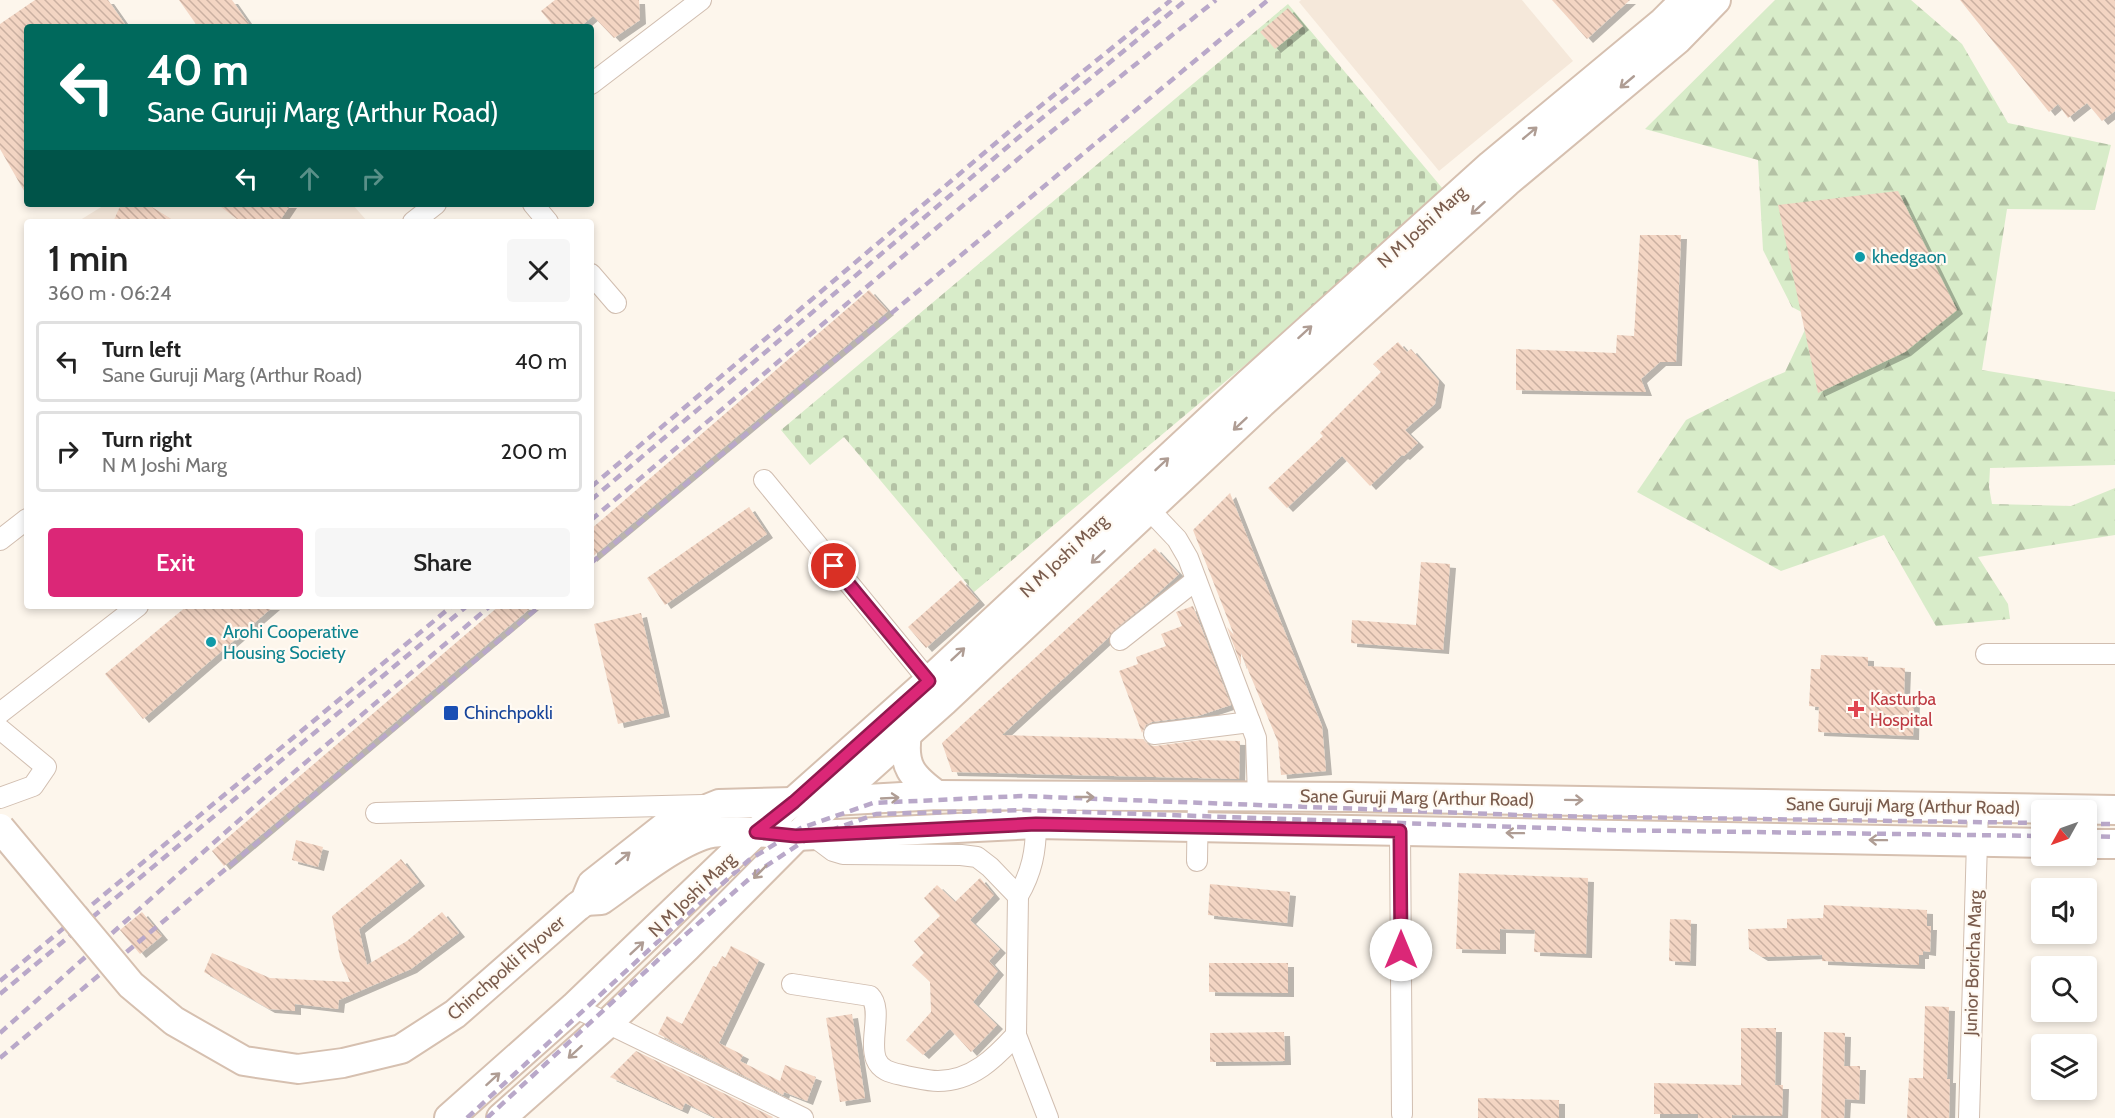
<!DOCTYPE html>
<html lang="en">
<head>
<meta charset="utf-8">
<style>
  body { margin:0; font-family:Cabin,sans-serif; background:#f6f6f6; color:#222; height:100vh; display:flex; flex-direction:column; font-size:22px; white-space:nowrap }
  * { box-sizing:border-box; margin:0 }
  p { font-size:20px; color:#767676 }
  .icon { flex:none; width:33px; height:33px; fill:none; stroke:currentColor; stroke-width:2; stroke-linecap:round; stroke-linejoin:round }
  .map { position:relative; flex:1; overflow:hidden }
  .details { position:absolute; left:24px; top:219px; width:570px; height:390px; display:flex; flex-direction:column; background:#fff; border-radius:6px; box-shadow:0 3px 9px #0003 }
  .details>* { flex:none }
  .banner { position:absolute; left:24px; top:24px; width:570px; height:183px; border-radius:6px; box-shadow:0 3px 9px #0003; background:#00695c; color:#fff; overflow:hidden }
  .needle { width:39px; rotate:230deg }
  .buttons { position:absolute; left:2031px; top:800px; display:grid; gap:12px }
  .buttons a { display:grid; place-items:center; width:66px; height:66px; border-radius:6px; background:#fff; box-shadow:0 3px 9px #0003; font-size:30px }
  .pin { position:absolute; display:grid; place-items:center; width:51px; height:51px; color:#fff; margin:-26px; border:3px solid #fff; border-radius:50%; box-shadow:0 2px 6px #0007 }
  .me { position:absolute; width:66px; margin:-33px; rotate:0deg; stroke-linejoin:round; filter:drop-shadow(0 0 4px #0008) }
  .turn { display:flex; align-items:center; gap:21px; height:126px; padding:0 24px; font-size:27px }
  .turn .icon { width:78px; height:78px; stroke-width:2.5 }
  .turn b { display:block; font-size:42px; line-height:51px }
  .lanes { display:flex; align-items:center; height:57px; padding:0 24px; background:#0003; justify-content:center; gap:30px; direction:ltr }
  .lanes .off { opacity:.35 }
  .round { display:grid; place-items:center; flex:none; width:63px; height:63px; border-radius:6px; background:#f6f6f6 }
  .headline { display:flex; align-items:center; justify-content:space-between; height:102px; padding:0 24px }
  h1 { font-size:36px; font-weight:600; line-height:45px }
  .action { display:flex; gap:12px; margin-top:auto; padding:12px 24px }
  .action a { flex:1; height:69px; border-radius:6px; background:#db2777; color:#fff; font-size:24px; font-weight:600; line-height:69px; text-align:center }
  .action a+a { background:#f6f6f6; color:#222 }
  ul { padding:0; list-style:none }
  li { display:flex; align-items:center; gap:18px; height:81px; margin:0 12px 9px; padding:0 12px; border:3px solid #e0e0e0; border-radius:6px }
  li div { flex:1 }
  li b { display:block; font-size:22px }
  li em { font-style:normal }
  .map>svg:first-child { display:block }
</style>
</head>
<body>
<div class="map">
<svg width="2115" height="1118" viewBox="0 0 2115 1118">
  <defs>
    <pattern id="forest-firs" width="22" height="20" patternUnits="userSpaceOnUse" patternTransform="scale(1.5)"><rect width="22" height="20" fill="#d8ecc9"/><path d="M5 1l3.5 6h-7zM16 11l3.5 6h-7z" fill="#b4c2a5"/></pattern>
    <pattern id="cemetery-stones" width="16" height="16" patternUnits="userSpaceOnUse" patternTransform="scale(1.5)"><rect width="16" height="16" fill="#d8ecc9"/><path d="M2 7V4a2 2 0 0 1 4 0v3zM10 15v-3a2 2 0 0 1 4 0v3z" fill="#b4c2a5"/></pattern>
    <pattern id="building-back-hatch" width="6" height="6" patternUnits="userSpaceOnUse" patternTransform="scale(1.5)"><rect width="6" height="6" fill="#f3d5c3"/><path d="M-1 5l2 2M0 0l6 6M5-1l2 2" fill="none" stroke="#cab0a1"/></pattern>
    <filter id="shadow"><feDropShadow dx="6" dy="4" stdDeviation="0" flood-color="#0004"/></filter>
  </defs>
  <rect width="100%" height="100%" fill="#fdf6ec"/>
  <g fill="#f5e8da">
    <polygon points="1301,0 1522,0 1573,61 1439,171 1299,2"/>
    <polygon points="106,204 352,204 368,222 77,222"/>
  </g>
  <polygon fill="url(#forest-firs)" points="1775,0 1911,0 1962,44 2008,123 2111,145 2095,210 2007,209 1982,370 2115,392 2115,465 1990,468 1989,487 1992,504 2071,506 2115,488 2115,535 1978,557 2008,604 2010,619 1936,626 1884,535 1781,571 1637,492 1686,420 1759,383 1785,372 1811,317 1792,307 1763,250 1758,160 1645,129"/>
  <polygon fill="url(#cemetery-stones)" points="1288,4 1448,195 974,592 844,437 810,465 781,430"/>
  <g fill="url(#building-back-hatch)" filter="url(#shadow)">
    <polygon points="35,0 108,0 127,27 27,27 27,196 0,149 0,24"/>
    <polygon points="179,0 232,0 251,27 198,27"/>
    <polygon points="555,0 639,0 640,20 614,38 593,16 580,27 554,27 541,11"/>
    <polygon points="1552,0 1630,0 1587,39"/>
    <polygon points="1960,0 2115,0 2115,111 2102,121 2087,103 2068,118 2058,104 2049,112"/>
    <polygon points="1288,8 1303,26 1275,49 1260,32"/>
    <polygon points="1898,191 1957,310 1905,352 1818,393 1778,205"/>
    <polygon points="121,204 147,204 176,222 113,222"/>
    <polygon points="217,204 291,204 279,222 241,222"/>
    <polygon points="1640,235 1681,235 1676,362 1660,362 1641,379 1646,392 1516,390 1516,349 1616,353 1617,335 1634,336"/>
    <polygon points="869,290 888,311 591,558 591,529"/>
    <polygon points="1398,342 1407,352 1411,349 1439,381 1435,404 1405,430 1418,443 1404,456 1402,455 1370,486 1342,456 1287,508 1268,488 1323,436 1320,433 1381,372 1373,364"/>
    <polygon points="1230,493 1322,726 1326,771 1281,775 1278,742 1241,653 1241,665 1227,627 1234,635 1193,530"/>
    <polygon points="749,507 767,534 665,605 647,578"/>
    <polygon points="1155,548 1179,574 1145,605 1113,631 1108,638 1002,735 1143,739 1149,745 1155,746 1202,740 1240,741 1239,779 952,772 942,743"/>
    <polygon points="1421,562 1450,564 1443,650 1351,643 1352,620 1416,625"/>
    <polygon points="961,580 979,601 926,648 908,627"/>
    <polygon points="187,606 274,606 143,719 105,674"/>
    <polygon points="499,606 533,606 224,866 212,851"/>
    <polygon points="1193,606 1231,705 1198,716 1152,722 1146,725 1142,733 1119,671 1138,664 1136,657 1166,646 1161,634 1182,626 1176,612"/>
    <polygon points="641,613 664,713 618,724 594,624"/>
    <polygon points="1821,655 1868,657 1868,666 1905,668 1904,694 1914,695 1913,736 1818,732 1819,707 1809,706 1811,669 1820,669"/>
    <polygon points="296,840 323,847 318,867 292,860"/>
    <polygon points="401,859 419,882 359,929 367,965 407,941 442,912 459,933 411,969 339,1000 338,1009 295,1004 295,1011 269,1009 204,972 212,953 270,978 350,982 340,958 332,916"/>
    <polygon points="1459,873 1588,878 1586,954 1534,952 1535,930 1500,929 1500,950 1456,949"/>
    <polygon points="980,878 994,895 970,920 1000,949 989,961 998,971 973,1002 997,1025 971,1052 950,1029 923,1055 906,1040 931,1012 930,982 912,965 924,953 914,941 940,916 924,898 937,885 955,902"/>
    <polygon points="1210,884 1290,892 1287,923 1208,915"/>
    <polygon points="1824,905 1927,910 1927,926 1931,926 1930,952 1923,951 1923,955 1919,955 1919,965 1822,961 1822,955 1762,957 1749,949 1748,929 1787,928 1787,919 1823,918"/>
    <polygon points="142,912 162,936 140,954 120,930"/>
    <polygon points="1670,919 1691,920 1690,962 1669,961"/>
    <polygon points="731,946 759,960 719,1043 743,1055 740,1061 780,1081 785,1065 816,1077 807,1101 784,1092 783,1095 658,1034 667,1016 682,1024 713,966 716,967 722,956 725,958"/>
    <polygon points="1209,963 1288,963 1288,993 1209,992"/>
    <polygon points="1925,1006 1949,1007 1947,1079 1950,1079 1949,1118 1907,1118 1909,1078 1923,1078"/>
    <polygon points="852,1014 865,1098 840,1102 826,1018"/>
    <polygon points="1741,1028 1776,1028 1775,1085 1783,1085 1782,1116 1732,1115 1732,1118 1698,1118 1698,1114 1654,1114 1654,1083 1741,1085"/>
    <polygon points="1284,1032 1285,1061 1210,1062 1210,1033"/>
    <polygon points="1824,1032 1845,1033 1844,1066 1860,1066 1859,1100 1845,1099 1844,1118 1821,1118"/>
    <polygon points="636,1051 773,1117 772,1118 716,1118 685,1103 682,1110 610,1077"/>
    <polygon points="1478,1098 1559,1100 1559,1118 1478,1118"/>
  </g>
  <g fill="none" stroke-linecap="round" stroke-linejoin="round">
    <defs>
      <g id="street">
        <polyline points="591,84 701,0"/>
        <polyline points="533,204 548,222"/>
        <polyline points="413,222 436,204"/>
        <polyline points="591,274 616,303"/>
        <polyline points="764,480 929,681"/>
        <polyline points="1140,500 1177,539 1188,558 1256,738 1258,797"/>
        <polyline points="0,540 27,519"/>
        <polyline points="1120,640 1196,580"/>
        <polyline points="1986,654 2115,654"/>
        <polyline points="0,713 138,606"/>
        <polyline points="0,729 46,767 33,786 0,798"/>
        <polyline points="1154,734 1250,722"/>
        <polyline points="376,813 703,805"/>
        <path d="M1036,824C1036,851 1032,872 1018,896L1016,1035L1048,1118"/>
        <polyline points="1400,831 1402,1114"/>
        <polyline points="813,836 833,851 843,854 961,855 977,857 990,867 1018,896"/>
        <polyline points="1197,861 1198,797"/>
        <path d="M792,984L870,996C883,1009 869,1040 876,1059C881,1072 894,1073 906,1076C917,1078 928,1081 938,1081C972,1081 995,1058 1016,1035"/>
        <polyline points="574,1007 803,1118"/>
        <polyline points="1969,1118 1978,807"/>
      </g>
      <g id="secondary">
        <path d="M900,726L907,734C902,766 912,777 937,795"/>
        <polyline points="2086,844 2115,844"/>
        <path d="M585,901L601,900C630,880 679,839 712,833C739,829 769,833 796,836L1036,824L2042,843"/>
        <polyline points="577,907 585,901 592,884 667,825 719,804 832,801 937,795 1351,797 2115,810"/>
        <polyline points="449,1118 574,1007 756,832 793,802 929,681 1248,384 1491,165 1663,22 1685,0"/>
        <polyline points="501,1118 608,1023 687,947 832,801 944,701 1264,401 1507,182 1677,40 1716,0"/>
      </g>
    </defs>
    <use href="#street" stroke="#d1beb0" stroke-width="22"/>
    <use href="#secondary" stroke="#d6c0b0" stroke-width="32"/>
    <use href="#street" stroke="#fff" stroke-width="20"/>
    <use href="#secondary" stroke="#fff" stroke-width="28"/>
    <g stroke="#b9a8c9" stroke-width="4.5" stroke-dasharray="9 6" stroke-linecap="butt">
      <polyline points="591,487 1017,125 1171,0"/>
      <polyline points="591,500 1025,132 1186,0"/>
      <polyline points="591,520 1031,148 1216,0"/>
      <polyline points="591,563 1268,0"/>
      <polyline points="2086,824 2115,824"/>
      <polyline points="2086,836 2115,837"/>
      <polyline points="0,981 452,606"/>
      <polyline points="0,994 467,606"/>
      <polyline points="0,1033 273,790 490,606"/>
      <polyline points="0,1058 540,606"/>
      <polyline points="467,1118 678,923 749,860 801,828 873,803 1022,796 1545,816 2042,823"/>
      <polyline points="487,1118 685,935 757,872 807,839 876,814 1026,810 1603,830 2042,836"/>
    </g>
    <defs>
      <polyline id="secondary-bridge" points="0,828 131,985 174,1021 244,1061 298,1069 343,1063 401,1049 455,1014 577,907"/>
    </defs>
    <use href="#secondary-bridge" stroke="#d6c0b0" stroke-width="32" stroke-linecap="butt"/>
    <use href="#secondary-bridge" stroke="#fff" stroke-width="28"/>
  </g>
  <defs><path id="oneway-shaft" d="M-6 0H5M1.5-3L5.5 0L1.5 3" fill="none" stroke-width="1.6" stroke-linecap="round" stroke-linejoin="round" transform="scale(1.5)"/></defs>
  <g stroke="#af9d94">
    <use href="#oneway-shaft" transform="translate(1627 82) rotate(140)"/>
    <use href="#oneway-shaft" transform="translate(1530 133) rotate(-40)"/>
    <use href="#oneway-shaft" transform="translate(1478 208) rotate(138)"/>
    <use href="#oneway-shaft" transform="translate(1305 332) rotate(-42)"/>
    <use href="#oneway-shaft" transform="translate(1240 424) rotate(137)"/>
    <use href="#oneway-shaft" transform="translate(1162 464) rotate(-43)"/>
    <use href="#oneway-shaft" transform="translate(1098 557) rotate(137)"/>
    <use href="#oneway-shaft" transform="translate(958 654) rotate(-43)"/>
    <use href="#oneway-shaft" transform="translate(1085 797)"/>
    <use href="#oneway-shaft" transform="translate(890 798) rotate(-3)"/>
    <use href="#oneway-shaft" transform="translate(1574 800) rotate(1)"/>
    <use href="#oneway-shaft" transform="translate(1515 833) rotate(-179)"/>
    <use href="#oneway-shaft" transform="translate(1878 840) rotate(-179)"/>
    <use href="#oneway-shaft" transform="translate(623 858) rotate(-39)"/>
    <use href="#oneway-shaft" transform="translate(760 872) rotate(135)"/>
    <use href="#oneway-shaft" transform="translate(637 948) rotate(-43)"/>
    <use href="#oneway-shaft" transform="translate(575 1052) rotate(138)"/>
    <use href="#oneway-shaft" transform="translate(493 1079) rotate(-42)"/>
  </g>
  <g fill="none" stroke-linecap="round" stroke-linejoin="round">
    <defs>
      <polyline id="route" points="834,566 929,681 794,802 756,832 796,836 1036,824 1400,831 1401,950"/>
    </defs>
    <use href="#route" stroke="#8e194d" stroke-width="15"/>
    <use href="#route" stroke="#db2777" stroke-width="10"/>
  </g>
  <g fill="#0f9aa8" stroke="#fffaf3" stroke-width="2">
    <circle cx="1860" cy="257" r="6"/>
    <circle cx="211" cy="642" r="6"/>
  </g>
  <path fill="#e0444e" stroke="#fffaf3" stroke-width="2" d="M1853 700h6v6h6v6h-6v6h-6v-6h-6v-6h6z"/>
  <rect fill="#1a4fb4" stroke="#fffaf3" stroke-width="2" x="443" y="705" width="16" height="16" rx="3"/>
  <g text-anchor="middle" stroke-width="4.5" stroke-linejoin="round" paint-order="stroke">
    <g font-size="18" fill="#7a5c4d" stroke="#fffaf3">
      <text transform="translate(1422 227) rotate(-42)" y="6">N M Joshi Marg</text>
      <text transform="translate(1064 556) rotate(-43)" y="6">N M Joshi Marg</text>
      <text transform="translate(1417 798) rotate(1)" y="6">Sane Guruji Marg (Arthur Road)</text>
      <text transform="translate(1903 806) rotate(1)" y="6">Sane Guruji Marg (Arthur Road)</text>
      <text transform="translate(692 895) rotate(-44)" y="6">N M Joshi Marg</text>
      <text transform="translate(1973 963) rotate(-88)" y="6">Junior Boricha Marg</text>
      <text transform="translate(506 968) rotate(-41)" y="6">Chinchpokli Flyover</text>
    </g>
    <g font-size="18" fill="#0d838f" stroke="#fffaf3" text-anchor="start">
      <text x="1872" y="263">khedgaon</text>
      <text x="223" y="638">Arohi Cooperative<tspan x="223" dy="21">Housing Society</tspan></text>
    </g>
    <g font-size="18" fill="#be3a42" stroke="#fffaf3" text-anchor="start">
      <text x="1870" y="705">Kasturba<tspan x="1870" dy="21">Hospital</tspan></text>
    </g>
    <g font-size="18" fill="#164399" stroke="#fffaf3" text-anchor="start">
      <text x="464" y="719">Chinchpokli</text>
    </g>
  </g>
</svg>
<div class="buttons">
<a><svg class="needle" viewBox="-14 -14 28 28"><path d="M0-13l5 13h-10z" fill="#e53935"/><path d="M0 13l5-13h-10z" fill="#767676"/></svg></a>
<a><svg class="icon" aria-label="sound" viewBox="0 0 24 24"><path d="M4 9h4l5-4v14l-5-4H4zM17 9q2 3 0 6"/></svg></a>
<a><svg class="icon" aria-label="search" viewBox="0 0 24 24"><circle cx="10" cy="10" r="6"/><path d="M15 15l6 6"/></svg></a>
<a><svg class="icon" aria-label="layers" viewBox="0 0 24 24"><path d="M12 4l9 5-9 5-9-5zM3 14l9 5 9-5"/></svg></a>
</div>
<div class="pin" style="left:834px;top:566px;background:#d93025"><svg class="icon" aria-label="arrive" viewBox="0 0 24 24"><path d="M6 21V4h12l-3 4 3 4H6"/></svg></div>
<svg class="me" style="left:1401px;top:950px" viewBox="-20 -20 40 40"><circle r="19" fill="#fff"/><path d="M0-13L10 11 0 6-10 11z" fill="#db2777"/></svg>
<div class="banner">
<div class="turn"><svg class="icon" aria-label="left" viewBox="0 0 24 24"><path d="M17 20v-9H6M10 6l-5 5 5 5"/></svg><div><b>40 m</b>Sane Guruji Marg (Arthur Road)</div></div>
<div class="lanes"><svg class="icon" aria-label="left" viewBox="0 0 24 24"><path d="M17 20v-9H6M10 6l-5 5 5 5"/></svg><svg class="icon off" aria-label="ahead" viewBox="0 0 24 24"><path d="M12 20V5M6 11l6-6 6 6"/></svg><svg class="icon off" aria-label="right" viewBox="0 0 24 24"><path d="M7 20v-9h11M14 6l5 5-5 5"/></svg></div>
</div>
<section class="details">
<div class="headline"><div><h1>1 min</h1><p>360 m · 06:24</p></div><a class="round"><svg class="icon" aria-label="close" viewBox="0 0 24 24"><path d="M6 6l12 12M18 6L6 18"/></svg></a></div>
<ul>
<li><svg class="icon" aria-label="left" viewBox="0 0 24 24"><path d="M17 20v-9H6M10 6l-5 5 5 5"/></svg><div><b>Turn left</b><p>Sane Guruji Marg (Arthur Road)</p></div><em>40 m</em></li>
<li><svg class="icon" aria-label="right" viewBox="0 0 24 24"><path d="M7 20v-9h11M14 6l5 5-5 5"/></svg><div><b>Turn right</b><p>N M Joshi Marg</p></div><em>200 m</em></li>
</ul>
<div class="action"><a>Exit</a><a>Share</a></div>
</section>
</div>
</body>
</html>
